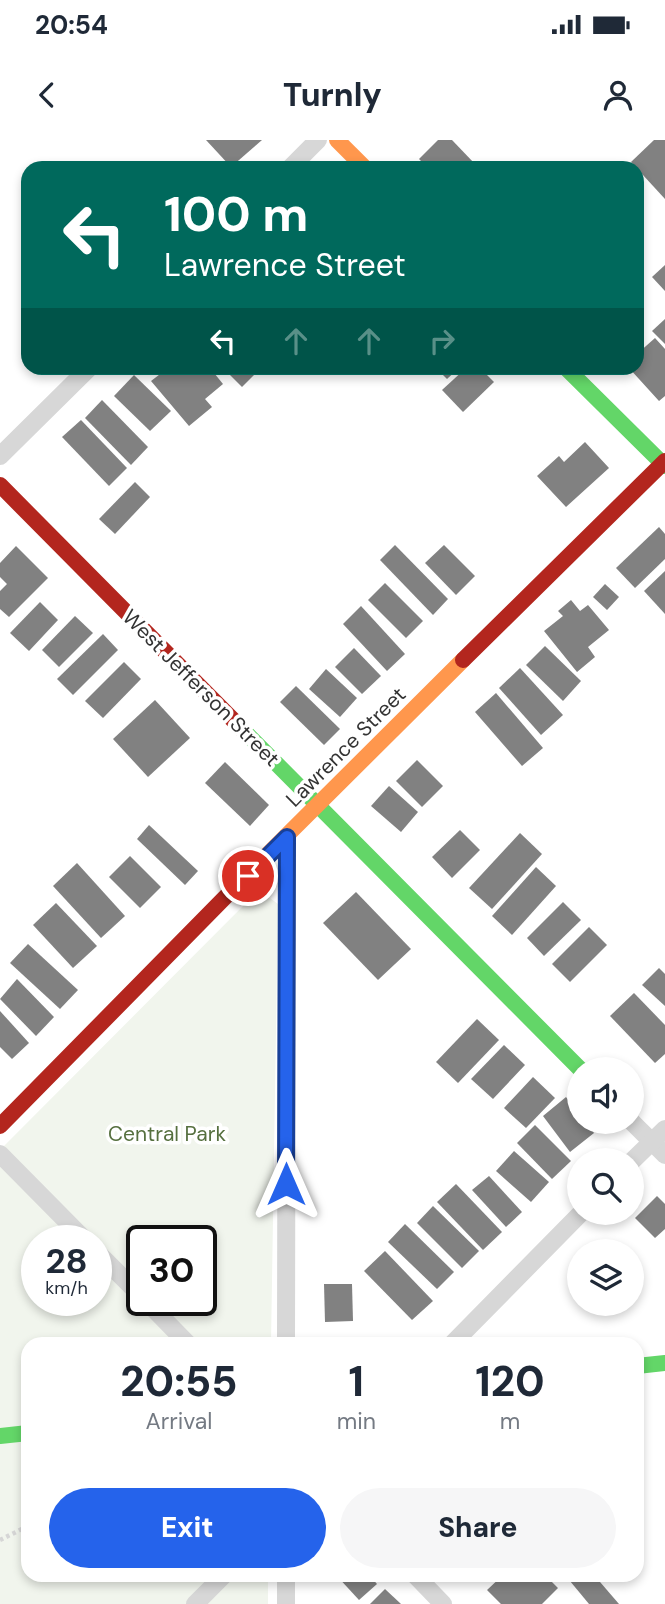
<!DOCTYPE html>
<html lang="en">
<head>
<meta charset="utf-8">
<style>
  body { margin:0; font-family:"DM Sans",sans-serif; background:#f6f6f7; color:#1f2937; height:100vh; display:flex; flex-direction:column; font-size:26px; white-space:nowrap }
  * { box-sizing:border-box; margin:0 }
  p { font-size:23px; color:#747a83 }
  .icon { flex:none; width:38px; height:38px; fill:none; stroke:currentColor; stroke-width:2; stroke-linecap:round; stroke-linejoin:round }
  .map { position:relative; flex:1; overflow:hidden }
  .details { position:absolute; left:21px; top:1197px; width:623px; height:245px; display:flex; flex-direction:column; background:#fff; border-radius:21px; box-shadow:0 4px 10px #0003 }
  .details>* { flex:none }
  .top-card { position:absolute; left:21px; top:21px; width:623px; height:214px; border-radius:21px; box-shadow:0 4px 10px #0003; background:#00695c; color:#fff; overflow:hidden }
  .fabs { position:absolute; left:567px; top:917px; display:grid; gap:14px }
  .fabs a { display:grid; place-items:center; width:77px; height:77px; border-radius:50%; background:#fff; box-shadow:0 4px 10px #0003; font-size:35px }
  .speed { position:absolute; left:21px; top:1085px; display:flex; gap:14px; font-size:35px; font-weight:700; text-align:center }
  .speed>* { display:grid; place-content:center; width:91px; height:91px; border-radius:50%; background:#fff; box-shadow:0 4px 10px #0003; line-height:1 }
  .speed small { font-size:18px; font-weight:400 }
  .speed .limit { border:4px solid #111; border-radius:10px; background:#fff; color:#111 }
  .pin { position:absolute; display:grid; place-items:center; width:60px; height:60px; color:#fff; margin:-30px; border:4px solid #fff; border-radius:50%; box-shadow:0 2px 7px #0007 }
  .me { position:absolute; width:77px; margin:-38px; rotate:0deg; stroke-linejoin:round; filter:drop-shadow(0 0 5px #0008) }
  .turn { display:flex; align-items:center; gap:24px; height:147px; padding:0 28px; font-size:32px }
  .turn .icon { width:91px; height:91px; stroke-width:2.5 }
  .turn b { display:block; font-size:49px; line-height:60px }
  .lanes { display:flex; align-items:center; height:66px; padding:0 28px; background:#0003; justify-content:center; gap:35px; direction:ltr }
  .lanes .off { opacity:.35 }
  .eta { display:flex; justify-content:space-evenly; align-items:center; height:119px; text-align:center }
  .eta b { font-size:42px; font-weight:800; line-height:49px }
  .cta { display:flex; gap:14px; margin-top:auto; padding:14px 28px }
  .cta a { flex:1; height:80px; border-radius:42px; background:#2563eb; color:#fff; font-size:28px; font-weight:800; line-height:80px; text-align:center }
  .cta a+a { background:#f6f6f7; color:#1f2937 }
  .status { display:flex; justify-content:space-between; align-items:center; height:49px; padding:0 35px; background:#fff; direction:ltr }
  .status svg { height:19px; fill:currentColor }
  header { display:flex; justify-content:space-between; align-items:center; height:91px; padding:0 28px; background:#fff; font-size:32px; font-weight:800 }
  .map>svg:first-child { display:block }
</style>
</head>
<body>
<div class="status"><b>20:54</b><svg viewBox="0 0 49 12"><path d="M0 12V9h3v3zM5 12V6h3v6zM10 12V3h3v9zM15 12V0h3v12zM26 1h20v11H26zM47 4h2v5h-2z"/></svg></div>
<header><svg class="icon" aria-label="back" viewBox="0 0 24 24"><path d="M15 5l-7 7 7 7"/></svg>Turnly<svg class="icon" aria-label="person" viewBox="0 0 24 24"><circle cx="12" cy="8" r="4"/><path d="M4 21q1-7 8-7t8 7"/></svg></header>
<div class="map">
<svg width="665" height="1464" viewBox="0 0 665 1464">
  <rect width="100%" height="100%" fill="#fff"/>
  <path fill="#f1f5ed" fill-rule="evenodd" d="M266,755L278,764L271,1204H28V1435H268V1464H0V1010L253,756ZM37,1101H96V1160H37ZM142,1101H201V1160H142Z"/>
  <g fill="#818181">
    <polygon points="206,0 262,0 231,27"/>
    <polygon points="438,0 452,0 475,24 471,28 428,28 419,19"/>
    <polygon points="654,0 665,0 665,59 631,22"/>
    <polygon points="665,125 665,151 652,137"/>
    <polygon points="665,179 665,204 652,191"/>
    <polygon points="655,198 665,209 665,256 659,261 629,228 637,228 637,214"/>
    <polygon points="168,228 210,228 223,244 205,259 212,267 189,286 151,241"/>
    <polygon points="223,228 254,228 258,231 242,247"/>
    <polygon points="436,228 459,228 447,239"/>
    <polygon points="466,228 480,228 494,242 463,272 442,250"/>
    <polygon points="134,235 171,271 150,291 114,256"/>
    <polygon points="102,260 148,307 131,325 85,278"/>
    <polygon points="81,280 127,328 109,346 62,297"/>
    <polygon points="585,302 609,328 566,367 537,336 559,316 564,322"/>
    <polygon points="135,342 150,357 115,394 99,379"/>
    <polygon points="659,387 665,394 665,419 635,448 616,428"/>
    <polygon points="395,405 448,459 433,475 380,420"/>
    <polygon points="444,405 475,436 456,455 425,423"/>
    <polygon points="16,406 48,438 9,477 0,469 0,451 7,444 0,437 0,423"/>
    <polygon points="665,431 665,474 644,451"/>
    <polygon points="385,443 423,481 406,498 368,460"/>
    <polygon points="605,444 619,457 607,470 593,457"/>
    <polygon points="571,460 580,471 588,465 609,490 588,507 595,517 577,532 544,491 563,476 558,471"/>
    <polygon points="40,462 58,480 29,511 10,493"/>
    <polygon points="361,466 405,514 387,531 343,484"/>
    <polygon points="75,476 93,493 59,527 42,510"/>
    <polygon points="103,494 118,510 73,555 57,539"/>
    <polygon points="545,506 581,541 563,561 526,525"/>
    <polygon points="354,508 381,536 362,554 335,527"/>
    <polygon points="124,522 141,539 103,578 85,561"/>
    <polygon points="520,528 563,575 541,595 499,548"/>
    <polygon points="326,529 357,558 340,577 309,549"/>
    <polygon points="296,546 340,589 324,605 280,562"/>
    <polygon points="496,553 543,608 522,626 475,572"/>
    <polygon points="155,560 190,598 148,637 113,599"/>
    <polygon points="417,620 443,646 422,667 396,641"/>
    <polygon points="225,622 269,665 250,686 205,643"/>
    <polygon points="389,646 418,672 401,692 371,666"/>
    <polygon points="149,685 198,731 185,745 137,699"/>
    <polygon points="460,690 480,710 452,738 432,717"/>
    <polygon points="520,693 542,714 492,769 469,748"/>
    <polygon points="130,716 161,747 140,768 109,737"/>
    <polygon points="77,723 125,776 101,798 53,746"/>
    <polygon points="536,727 556,746 512,795 492,776"/>
    <polygon points="356,752 411,809 378,840 323,783"/>
    <polygon points="563,762 581,780 544,816 527,798"/>
    <polygon points="56,763 97,806 73,828 33,785"/>
    <polygon points="589,787 607,805 570,842 552,824"/>
    <polygon points="28,804 78,850 60,869 10,823"/>
    <polygon points="659,828 665,834 665,866 642,845"/>
    <polygon points="17,839 54,877 36,896 0,859"/>
    <polygon points="634,853 665,885 665,914 655,923 610,876"/>
    <polygon points="0,871 29,903 12,919 0,907"/>
    <polygon points="477,879 499,900 458,943 436,922"/>
    <polygon points="504,905 525,925 493,959 471,939"/>
    <polygon points="533,937 555,958 526,988 504,968"/>
    <polygon points="566,957 579,974 579,982 586,982 594,993 570,1012 543,976"/>
    <polygon points="535,985 571,1021 552,1039 517,1003"/>
    <polygon points="514,1011 549,1042 531,1062 496,1031"/>
    <polygon points="489,1036 522,1072 506,1087 472,1050"/>
    <polygon points="456,1044 502,1092 483,1110 437,1062"/>
    <polygon points="657,1056 665,1064 665,1089 655,1098 635,1078"/>
    <polygon points="433,1066 479,1111 462,1128 417,1083"/>
    <polygon points="405,1084 454,1132 437,1149 388,1102"/>
    <polygon points="385,1111 433,1161 412,1180 364,1131"/>
    <polygon points="324,1144 352,1144 353,1181 325,1182"/>
    <polygon points="336,1435 369,1435 377,1444 359,1460"/>
    <polygon points="503,1435 541,1435 545,1439 547,1437 558,1448 542,1464 501,1464 487,1450"/>
    <polygon points="565,1435 594,1435 619,1464 589,1464"/>
    <polygon points="385,1449 401,1464 370,1464"/>
  </g>
  <g fill="none" stroke-linecap="round" stroke-linejoin="round">
    <polyline stroke="#d6d6d6" stroke-width="4.5" stroke-dasharray="3.5 3.5" stroke-linecap="butt" points="0,1400 28,1386"/>
    <g stroke="#d7d7d7" stroke-width="18">
      <polyline points="290,28 318,0"/>
      <polyline points="0,316 89,228"/>
      <polyline points="632,982 665,1015"/>
      <polyline points="0,1014 86,1101"/>
      <polyline points="632,1021 665,989"/>
      <polyline points="96,1111 142,1157"/>
      <polyline points="145,1160 188,1204"/>
      <polyline points="286,1204 287,697"/>
      <polyline points="452,1204 581,1073"/>
      <polyline points="286,1435 286,1464"/>
      <polyline points="415,1435 443,1464"/>
      <polyline points="195,1464 224,1435"/>
    </g>
    <g stroke="#63d668" stroke-width="16">
      <polyline points="566,228 665,326"/>
      <polyline points="244,591 580,929"/>
      <polyline points="637,1226 665,1223"/>
      <polyline points="0,1296 28,1293"/>
    </g>
    <g stroke="#ff974d" stroke-width="16">
      <polyline points="337,0 365,28"/>
      <polyline points="247,735 463,520"/>
    </g>
    <g stroke="#b3261e" stroke-width="16">
      <polyline points="0,345 244,591"/>
      <polyline points="463,520 665,321"/>
      <polyline points="0,986 247,735"/>
    </g>
  </g>
  <g fill="none" stroke-linecap="round" stroke-linejoin="round">
    <defs>
      <polyline id="route" points="248,736 287,697 286,1044"/>
    </defs>
    <use href="#route" stroke="#184099" stroke-width="18"/>
    <use href="#route" stroke="#2563eb" stroke-width="12"/>
  </g>
  <g text-anchor="middle" stroke-width="7" stroke-linejoin="round" paint-order="stroke">
    <g font-size="21" fill="#333" stroke="#fff">
      <text transform="translate(201 548) rotate(45)" y="7">West Jefferson Street</text>
      <text transform="translate(346 607) rotate(-45)" y="7">Lawrence Street</text>
    </g>
    <g font-size="21" fill="#56703f" stroke="#fff">
      <text x="167" y="1001">Central Park</text>
    </g>
  </g>
</svg>
<div class="fabs">
<a><svg class="icon" aria-label="sound" viewBox="0 0 24 24"><path d="M4 9h4l5-4v14l-5-4H4zM17 9q2 3 0 6"/></svg></a>
<a><svg class="icon" aria-label="search" viewBox="0 0 24 24"><circle cx="10" cy="10" r="6"/><path d="M15 15l6 6"/></svg></a>
<a><svg class="icon" aria-label="layers" viewBox="0 0 24 24"><path d="M12 4l9 5-9 5-9-5zM3 14l9 5 9-5"/></svg></a>
</div>
<div class="speed"><div>28<small>km/h</small></div><div class="limit">30</div></div>
<div class="pin" style="left:248px;top:736px;background:#d93025"><svg class="icon" aria-label="arrive" viewBox="0 0 24 24"><path d="M6 21V4h12l-3 4 3 4H6"/></svg></div>
<svg class="me" style="left:286px;top:1044px" viewBox="-20 -20 40 40"><path d="M0-17L14 15 0 8-14 15z" fill="#2563eb" stroke="#fff" stroke-width="4"/></svg>
<div class="top-card">
<div class="turn"><svg class="icon" aria-label="left" viewBox="0 0 24 24"><path d="M17 20v-9H6M10 6l-5 5 5 5"/></svg><div><b>100 m</b>Lawrence Street</div></div>
<div class="lanes"><svg class="icon" aria-label="left" viewBox="0 0 24 24"><path d="M17 20v-9H6M10 6l-5 5 5 5"/></svg><svg class="icon off" aria-label="ahead" viewBox="0 0 24 24"><path d="M12 20V5M6 11l6-6 6 6"/></svg><svg class="icon off" aria-label="ahead" viewBox="0 0 24 24"><path d="M12 20V5M6 11l6-6 6 6"/></svg><svg class="icon off" aria-label="right" viewBox="0 0 24 24"><path d="M7 20v-9h11M14 6l5 5-5 5"/></svg></div>
</div>
<section class="details">
<div class="eta">
<div><b>20:55</b><p>Arrival</p></div>
<div><b>1</b><p>min</p></div>
<div><b>120</b><p>m</p></div>
</div>
<div class="cta"><a>Exit</a><a>Share</a></div>
</section>
</div>
</body>
</html>
